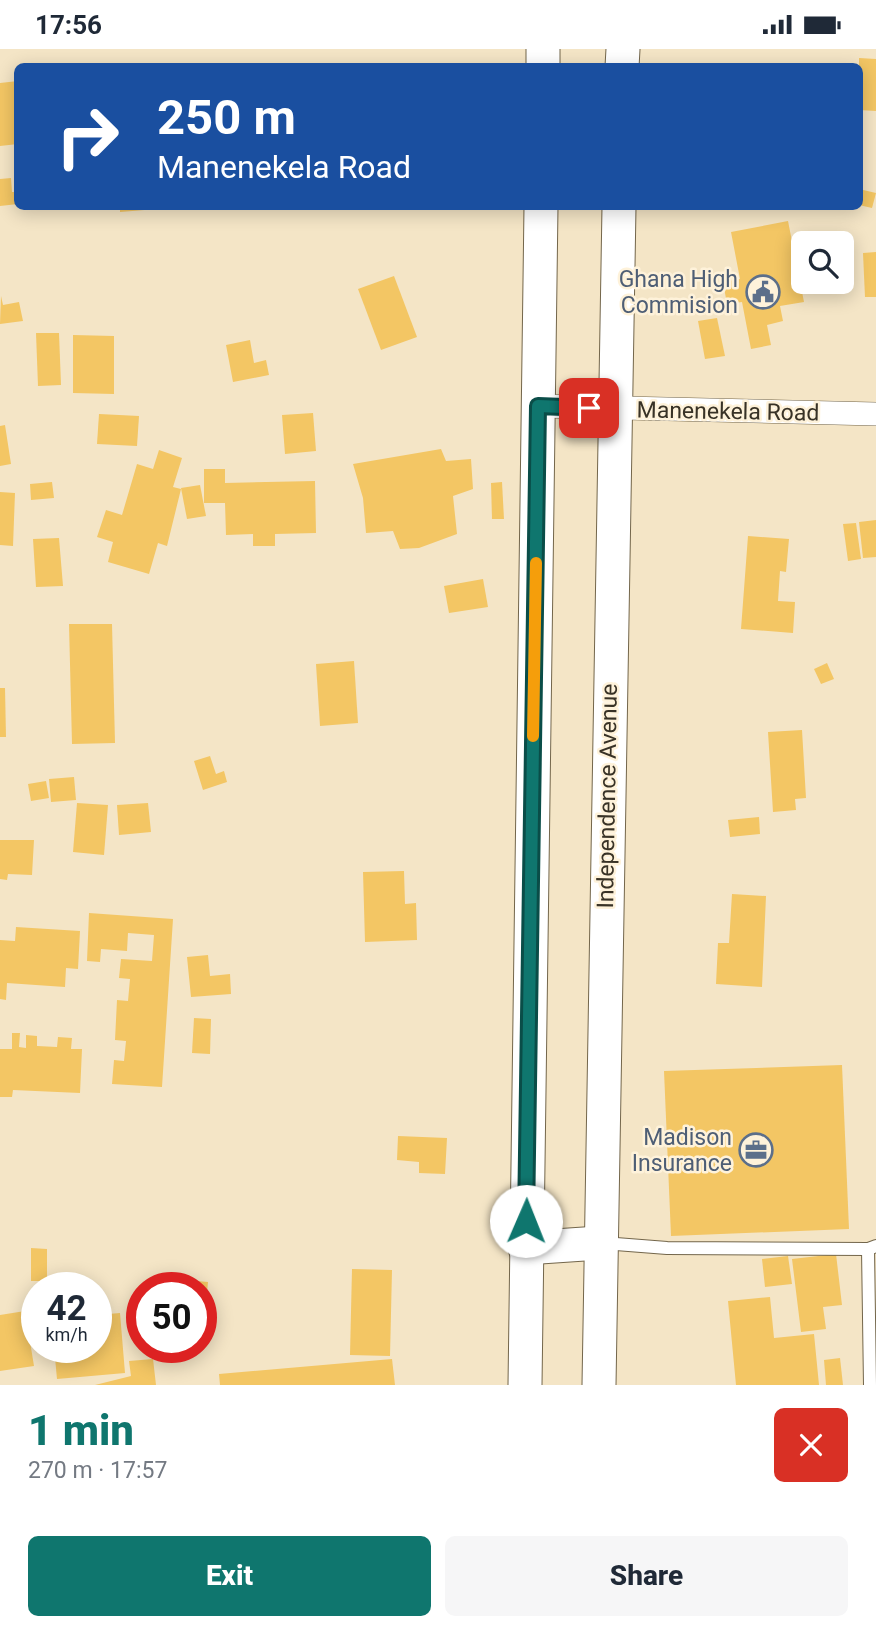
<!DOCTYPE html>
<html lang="en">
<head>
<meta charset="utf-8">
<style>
  body { margin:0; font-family:Roboto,sans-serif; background:#f6f6f7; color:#1f2937; height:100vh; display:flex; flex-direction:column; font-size:26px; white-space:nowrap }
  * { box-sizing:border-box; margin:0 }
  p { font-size:23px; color:#747a83 }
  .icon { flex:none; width:38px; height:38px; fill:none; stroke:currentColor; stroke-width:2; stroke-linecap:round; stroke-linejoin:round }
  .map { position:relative; height:1336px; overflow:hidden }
  .drawer { display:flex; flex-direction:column; background:#fff; flex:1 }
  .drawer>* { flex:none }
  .top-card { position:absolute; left:14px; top:14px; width:849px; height:147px; border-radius:10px; box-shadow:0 4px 18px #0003; background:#1a4fa0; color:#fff; overflow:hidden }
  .buttons { position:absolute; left:791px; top:182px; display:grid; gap:14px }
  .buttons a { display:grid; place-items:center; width:63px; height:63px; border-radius:10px; background:#fff; box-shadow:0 4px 18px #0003; font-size:35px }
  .speed { position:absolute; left:21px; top:1223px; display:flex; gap:14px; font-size:35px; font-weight:700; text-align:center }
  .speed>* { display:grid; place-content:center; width:91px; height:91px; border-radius:50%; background:#fff; box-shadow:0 4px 18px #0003; line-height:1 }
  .speed small { font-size:18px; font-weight:400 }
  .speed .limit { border:10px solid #d22; background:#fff; color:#111 }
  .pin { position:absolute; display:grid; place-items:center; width:60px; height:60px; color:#fff; margin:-30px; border-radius:14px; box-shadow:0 4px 10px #0006 }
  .me { position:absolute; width:77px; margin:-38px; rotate:1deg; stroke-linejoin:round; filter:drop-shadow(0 0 5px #0008) }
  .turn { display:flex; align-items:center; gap:24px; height:147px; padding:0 28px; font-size:32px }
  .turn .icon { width:91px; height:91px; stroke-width:2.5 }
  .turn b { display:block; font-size:49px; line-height:60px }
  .round { display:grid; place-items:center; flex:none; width:74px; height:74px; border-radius:10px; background:#f6f6f7 }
  .headline { display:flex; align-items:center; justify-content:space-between; height:119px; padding:0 28px }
  h1 { font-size:42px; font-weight:800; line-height:52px; color:#0f766e }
  .primary-button { display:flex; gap:14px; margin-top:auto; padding:14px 28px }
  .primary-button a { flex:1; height:80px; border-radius:10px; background:#0f766e; color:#fff; font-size:28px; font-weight:800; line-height:80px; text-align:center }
  .primary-button a+a { background:#f6f6f7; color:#1f2937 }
  .status { display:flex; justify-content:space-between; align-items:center; height:49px; padding:0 35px; background:#fff; direction:ltr }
  .status svg { height:19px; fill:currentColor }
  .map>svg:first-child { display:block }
</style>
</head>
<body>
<div class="status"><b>17:56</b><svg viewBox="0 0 49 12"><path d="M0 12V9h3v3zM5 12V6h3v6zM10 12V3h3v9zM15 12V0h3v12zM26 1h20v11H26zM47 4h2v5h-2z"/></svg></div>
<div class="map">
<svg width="876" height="1336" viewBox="0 0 876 1336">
  <rect width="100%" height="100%" fill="#f4e5c6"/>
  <g fill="#f3c664">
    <polygon points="859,9 876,10 876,62 859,61"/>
    <polygon points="18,32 18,95 0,97 0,34"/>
    <polygon points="11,129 12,143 18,143 18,155 0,157 0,130"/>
    <polygon points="859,140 876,144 872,159 859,156"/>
    <polygon points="120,158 169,158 169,159 120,163"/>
    <polygon points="788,172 804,253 780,257 783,272 767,276 771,296 751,300 742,253 727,255 723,233 740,230 731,183"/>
    <polygon points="876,203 876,248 865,248 863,204"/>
    <polygon points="394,227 417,288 381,301 358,240"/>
    <polygon points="1,247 3,256 19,253 23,272 0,275"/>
    <polygon points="717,269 725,307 705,310 698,272"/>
    <polygon points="36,284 59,284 61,336 38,337"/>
    <polygon points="73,286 114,287 114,345 73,344"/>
    <polygon points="250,291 254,314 266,311 269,326 233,333 226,296"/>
    <polygon points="313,364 316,402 285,405 282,366"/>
    <polygon points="99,365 139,367 137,397 97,395"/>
    <polygon points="5,376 11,415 0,417 0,377"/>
    <polygon points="441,400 446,412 471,410 473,440 453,447 457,485 419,499 400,500 393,482 366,484 363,449 353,415"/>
    <polygon points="159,401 182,409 173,438 181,440 167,497 158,494 149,525 108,513 113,493 97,488 106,461 122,466 137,415 153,420"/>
    <polygon points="204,420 225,420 225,434 315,432 316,484 275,485 275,497 253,497 253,485 226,486 225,454 204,454"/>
    <polygon points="52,433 54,449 31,451 30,435"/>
    <polygon points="502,433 504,470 492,470 491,434"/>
    <polygon points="200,436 206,467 187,470 181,439"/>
    <polygon points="0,443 15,444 13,497 0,496"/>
    <polygon points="876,471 876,508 863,509 859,473"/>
    <polygon points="856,474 861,510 848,512 843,475"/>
    <polygon points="748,487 789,490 786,523 780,522 778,552 795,553 793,584 741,580"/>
    <polygon points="59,489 63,537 36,538 33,490"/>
    <polygon points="483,530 488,558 449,564 444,537"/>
    <polygon points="69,575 112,575 115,694 72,695"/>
    <polygon points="354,612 358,674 320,677 316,615"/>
    <polygon points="827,614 834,630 821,635 814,620"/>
    <polygon points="0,639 5,639 6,688 0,688"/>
    <polygon points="802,681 806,749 795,750 796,761 773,763 768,683"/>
    <polygon points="210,707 216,725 224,722 227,733 203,741 194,712"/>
    <polygon points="74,728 76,751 51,753 49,730"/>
    <polygon points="46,732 49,749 31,752 28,735"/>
    <polygon points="77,754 108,756 104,806 73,803"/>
    <polygon points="148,754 151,783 119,786 117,756"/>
    <polygon points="759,768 760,785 730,788 728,771"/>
    <polygon points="0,791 34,791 32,826 8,825 7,831 0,830"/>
    <polygon points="404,822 405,855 416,854 417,891 365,893 363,823"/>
    <polygon points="732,845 766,847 762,938 716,935 718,894 729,894"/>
    <polygon points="89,864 173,870 162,1038 112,1035 114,1011 124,1012 126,992 115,991 117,951 128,952 130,930 119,929 121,910 152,912 154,886 128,884 127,902 101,900 100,913 87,912"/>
    <polygon points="16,878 80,882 78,920 66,919 65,938 7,934 6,951 0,950 0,891 15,892"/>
    <polygon points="208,906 210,927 230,925 231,945 191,948 187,908"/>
    <polygon points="194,969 211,970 210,1005 192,1004"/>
    <polygon points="12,984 20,984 19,998 26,999 26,986 37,987 37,997 57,998 58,988 72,989 71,1000 82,1000 80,1044 13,1041 12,1048 0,1048 0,1000 12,1000"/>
    <polygon points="842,1016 849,1180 671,1187 664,1022"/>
    <polygon points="398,1087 447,1089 445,1125 419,1124 419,1113 397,1111"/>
    <polygon points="31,1199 47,1200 47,1232 31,1232"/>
    <polygon points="836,1205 842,1256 823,1258 826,1280 801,1283 792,1210"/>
    <polygon points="788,1207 792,1235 765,1238 762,1210"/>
    <polygon points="352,1220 392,1221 390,1307 350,1306"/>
    <polygon points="186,1231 208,1233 205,1264 201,1264 201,1239 185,1239"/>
    <polygon points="770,1248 774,1289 814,1285 819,1336 736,1336 728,1252"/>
    <polygon points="25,1262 34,1317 0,1322 0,1266"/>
    <polygon points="120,1264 125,1324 57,1330 54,1298 96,1298 96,1266"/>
    <polygon points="840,1309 843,1336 826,1336 824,1311"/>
    <polygon points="153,1310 156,1336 95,1336 131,1327 129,1312"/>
    <polygon points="392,1310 395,1336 220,1336 219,1325"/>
  </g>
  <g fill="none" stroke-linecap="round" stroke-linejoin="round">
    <defs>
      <g id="service">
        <polyline points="603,1194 667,1199 868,1200 876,1197"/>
        <polyline points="868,1200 870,1336"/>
      </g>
      <polyline id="minor" points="538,357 876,365"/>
      <g id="secondary">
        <polyline points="543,18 543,0"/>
        <polyline points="622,18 623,0"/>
        <polyline points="525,1199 599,1194"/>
        <polyline points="525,1336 541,158"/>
        <polyline points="599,1336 619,158"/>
      </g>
    </defs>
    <use href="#service" stroke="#73664b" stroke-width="14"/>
    <use href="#minor" stroke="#73664b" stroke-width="24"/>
    <use href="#secondary" stroke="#73664b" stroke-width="35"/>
    <use href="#service" stroke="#fff" stroke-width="12"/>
    <use href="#minor" stroke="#fff" stroke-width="23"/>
    <use href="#secondary" stroke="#fff" stroke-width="33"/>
  </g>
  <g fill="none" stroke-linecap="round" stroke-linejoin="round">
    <defs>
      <polyline id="route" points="526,1172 538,357 589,359"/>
    </defs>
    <use href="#route" stroke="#0a4d48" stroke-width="18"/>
    <use href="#route" stroke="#0f766e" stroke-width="12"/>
    <polyline stroke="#f59e0b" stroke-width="12" points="533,687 536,514"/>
  </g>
  <defs>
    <symbol id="civic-ring" viewBox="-11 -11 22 22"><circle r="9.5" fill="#fef2da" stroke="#5c6f8a" stroke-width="1.5"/><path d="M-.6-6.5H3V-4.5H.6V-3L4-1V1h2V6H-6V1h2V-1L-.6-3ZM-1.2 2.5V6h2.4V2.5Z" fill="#5c6f8a"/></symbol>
    <symbol id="office-ring" viewBox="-11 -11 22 22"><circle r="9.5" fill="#fef2da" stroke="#5c6f8a" stroke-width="1.5"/><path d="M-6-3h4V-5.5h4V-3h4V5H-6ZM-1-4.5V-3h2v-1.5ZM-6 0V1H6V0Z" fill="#5c6f8a"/></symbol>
  </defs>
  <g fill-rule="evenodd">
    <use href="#civic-ring" x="744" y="224" width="38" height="38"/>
    <use href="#office-ring" x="737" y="1082" width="38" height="38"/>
  </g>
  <g text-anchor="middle" stroke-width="5" stroke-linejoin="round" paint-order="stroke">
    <g font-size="23" fill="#4e5e75" stroke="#fef2da" text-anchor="end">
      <text x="738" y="238">Ghana High<tspan x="738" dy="26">Commision</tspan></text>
      <text x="732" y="1096">Madison<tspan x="732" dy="26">Insurance</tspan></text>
    </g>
    <g font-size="23" fill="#383226" stroke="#fef2da">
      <text transform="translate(728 362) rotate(1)" y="8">Manenekela Road</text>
      <text transform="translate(607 747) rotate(-89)" y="8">Independence Avenue</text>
    </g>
  </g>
</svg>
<div class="buttons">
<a><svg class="icon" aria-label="search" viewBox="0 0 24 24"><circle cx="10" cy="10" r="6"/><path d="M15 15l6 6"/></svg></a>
</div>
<div class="speed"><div>42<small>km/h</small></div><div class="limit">50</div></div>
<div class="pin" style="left:589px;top:359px;background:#d93025"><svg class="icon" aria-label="arrive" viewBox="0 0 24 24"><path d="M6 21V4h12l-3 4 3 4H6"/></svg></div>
<svg class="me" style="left:526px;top:1172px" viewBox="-20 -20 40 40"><circle r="19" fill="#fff"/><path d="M0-13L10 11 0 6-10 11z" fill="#0f766e"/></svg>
<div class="top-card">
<div class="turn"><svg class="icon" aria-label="right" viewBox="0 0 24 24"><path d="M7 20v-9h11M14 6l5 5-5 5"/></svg><div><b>250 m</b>Manenekela Road</div></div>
</div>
</div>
<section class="drawer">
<div class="headline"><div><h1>1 min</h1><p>270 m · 17:57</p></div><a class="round" style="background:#d93025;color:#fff"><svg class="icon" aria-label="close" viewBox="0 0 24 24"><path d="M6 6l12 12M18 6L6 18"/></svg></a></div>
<div class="primary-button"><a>Exit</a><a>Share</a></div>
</section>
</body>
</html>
